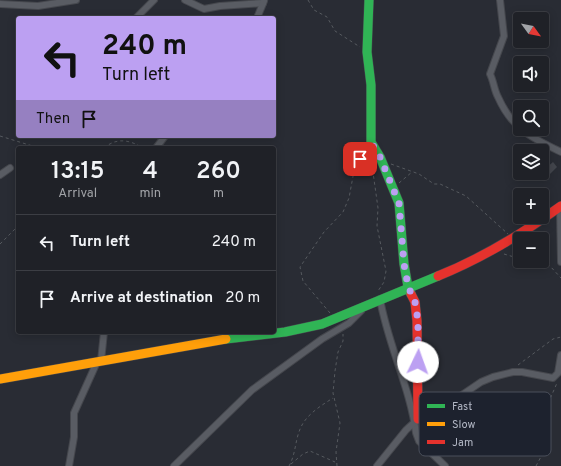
<!DOCTYPE html>
<html lang="en">
<head>
<meta charset="utf-8">
<style>
  body { margin:0; font-family:Overpass,sans-serif; background:#27292f; color:#f1f3f6; height:100vh; display:flex; flex-direction:column; font-size:15px; white-space:nowrap }
  * { box-sizing:border-box; margin:0 }
  p { font-size:13px; color:#a1a3a7 }
  .icon { flex:none; width:22px; height:22px; fill:none; stroke:currentColor; stroke-width:2; stroke-linecap:round; stroke-linejoin:round }
  .map { position:relative; flex:1; overflow:hidden }
  .side { position:absolute; left:16px; top:146px; width:260px; height:188px; display:flex; flex-direction:column; background:#1f2127; border-radius:4px; box-shadow:0 2px 10px #0003,0 0 0 1px #3c3e44 }
  .side>* { flex:none }
  .top-card { position:absolute; left:16px; top:16px; width:260px; height:122px; border-radius:4px; box-shadow:0 2px 10px #0003,0 0 0 1px #3c3e44; background:#bca0f2; color:#111; overflow:hidden }
  .needle { width:26px; rotate:123deg }
  .tools { position:absolute; left:513px; top:12px; display:grid; gap:8px }
  .tools a { display:grid; place-items:center; width:36px; height:36px; border-radius:4px; background:#1f2127; box-shadow:0 2px 10px #0003,0 0 0 1px #3c3e44; font-size:20px }
  .pin { position:absolute; display:grid; place-items:center; width:34px; height:34px; color:#fff; margin:-17px; border-radius:8px; box-shadow:0 2px 6px #0006 }
  .me { position:absolute; width:44px; margin:-22px; rotate:3deg; stroke-linejoin:round; filter:drop-shadow(0 0 3px #0008) }
  .turn { display:flex; align-items:center; gap:14px; height:84px; padding:0 20px; font-size:18px }
  .turn .icon { width:52px; height:52px; stroke-width:2.5 }
  .turn b { display:block; font-size:28px; line-height:34px }
  .then { display:flex; align-items:center; height:38px; padding:0 20px; background:#0003; gap:8px; font-size:15px }
  .eta { display:flex; justify-content:space-evenly; align-items:center; height:68px; text-align:center }
  .eta b { font-size:24px; font-weight:600; line-height:28px }
  ul { padding:0; list-style:none }
  li { display:flex; align-items:center; gap:12px; height:56px; padding:0 20px; border-top:1px solid #3c3e44 }
  li div { flex:1 }
  li b { display:block; font-size:15px }
  li em { font-style:normal }
  .map>svg:first-child { display:block }
</style>
</head>
<body>
<div class="map">
<svg width="561" height="466" viewBox="0 0 561 466">
  <rect width="100%" height="100%" fill="#292c34"/>
  <polygon fill="#43464d" points="553,162 557,167 550,174 545,169"/>
  <g fill="none" stroke-linecap="round" stroke-linejoin="round">
    <defs>
      <g id="street">
        <polyline points="185,0 204,9 220,6 263,3"/>
        <path d="M500,0L504,36L490,74C494,82 494,90 498,97C512,129 532,138 561,152"/>
        <polyline points="0,4 38,6 76,0"/>
        <polyline points="136,18 154,0"/>
        <polyline points="257,18 264,1"/>
        <polyline points="156,148 165,136"/>
        <polyline points="0,175 10,168"/>
        <polyline points="560,207 561,262"/>
        <path d="M380,299C388,345 410,387 416,433L419,441L445,466"/>
        <polyline points="101,361 104,332"/>
        <polyline points="69,466 74,437 74,413 97,362"/>
        <polyline points="174,466 252,390 322,339 349,323 361,311"/>
        <polyline points="377,466 406,430 418,419 440,404 456,399 481,382 493,377 513,372 522,372 553,378 558,373 561,355"/>
      </g>
      <g id="fast">
        <polyline points="369,0 367,52 371,85 371,142 380,157 399,203 404,264 408,287 411,294"/>
        <polyline points="226,339 285,332 322,324 438,276"/>
      </g>
      <polyline id="slow" points="0,379 226,339"/>
      <g id="jam">
        <path d="M438,276C483,258 522,234 561,206"/>
        <polyline points="411,294 415,302 417,321 418,419"/>
      </g>
    </defs>
    <use href="#street" stroke="#45474d" stroke-width="8"/>
    <use href="#fast" stroke="#45474d" stroke-width="10"/>
    <use href="#slow" stroke="#45474d" stroke-width="10"/>
    <use href="#jam" stroke="#45474d" stroke-width="10"/>
    <g stroke="#565a5f" stroke-width="1" stroke-dasharray="3 3" stroke-linecap="butt">
      <polyline points="308,0 314,10 327,17 335,31 360,47"/>
      <polyline points="0,136 39,148"/>
      <polyline points="120,136 121,140"/>
      <path d="M104,148C117,137 130,140 143,148"/>
      <polyline points="371,158 378,208 377,226 386,271 384,282 378,291"/>
      <polyline points="391,164 419,174 434,184 440,184 466,196 508,234"/>
      <polyline points="399,183 412,172"/>
      <polyline points="0,244 18,226"/>
      <polyline points="504,254 514,257 520,256"/>
      <polyline points="542,261 550,266 561,278"/>
      <polyline points="330,313 303,281 300,267 324,232 343,212 349,198 354,171 367,149"/>
      <polyline points="518,365 553,339 561,337"/>
      <polyline points="291,464 303,454 310,451 335,462"/>
      <path d="M289,466C296,454 295,439 301,427C307,414 322,405 333,398"/>
      <polyline points="337,466 336,452 340,423 333,393 335,371 338,352 343,341 343,334"/>
      <polyline points="536,466 550,440 547,414 550,399 557,383"/>
    </g>
    <use href="#street" stroke="#595c63" stroke-width="6"/>
    <use href="#fast" stroke="#30b455" stroke-width="9"/>
    <use href="#slow" stroke="#ff9f0a" stroke-width="9"/>
    <use href="#jam" stroke="#e5322d" stroke-width="9"/>
  </g>
  <g fill="none" stroke-linecap="round" stroke-linejoin="round">
    <polyline stroke="#bca0f2" stroke-width="7" stroke-dasharray="0 12.6" points="360,159 371,142 380,157 399,203 404,264 408,286 415,302 418,321 418,362"/>
  </g>
  <rect x="419" y="392" width="132" height="64" rx="6" fill="#1d222e" stroke="#4a4f5b" stroke-width="1"/>
  <rect x="427" y="404" width="18" height="4" fill="#30b455"/>
  <rect x="427" y="422" width="18" height="4" fill="#ff9f0a"/>
  <rect x="427" y="440" width="18" height="4" fill="#e5322d"/>
  <g font-size="11" fill="#b3b8c5">
    <text x="452" y="410">Fast</text>
    <text x="452" y="428">Slow</text>
    <text x="452" y="446">Jam</text>
  </g>
</svg>
<div class="tools">
<a><svg class="needle" viewBox="-14 -14 28 28"><path d="M0-13l5 13h-10z" fill="#e53935"/><path d="M0 13l5-13h-10z" fill="#a1a3a7"/></svg></a>
<a><svg class="icon" aria-label="sound" viewBox="0 0 24 24"><path d="M4 9h4l5-4v14l-5-4H4zM17 9q2 3 0 6"/></svg></a>
<a><svg class="icon" aria-label="search" viewBox="0 0 24 24"><circle cx="10" cy="10" r="6"/><path d="M15 15l6 6"/></svg></a>
<a><svg class="icon" aria-label="layers" viewBox="0 0 24 24"><path d="M12 4l9 5-9 5-9-5zM3 14l9 5 9-5"/></svg></a>
<a>+</a>
<a>−</a>
</div>
<div class="pin" style="left:360px;top:159px;background:#d93025"><svg class="icon" aria-label="arrive" viewBox="0 0 24 24"><path d="M6 21V4h12l-3 4 3 4H6"/></svg></div>
<svg class="me" style="left:418px;top:362px" viewBox="-20 -20 40 40"><circle r="19" fill="#fff"/><path d="M0-13L10 11 0 6-10 11z" fill="#bca0f2"/></svg>
<div class="top-card">
<div class="turn"><svg class="icon" aria-label="left" viewBox="0 0 24 24"><path d="M17 20v-9H6M10 6l-5 5 5 5"/></svg><div><b>240 m</b>Turn left</div></div>
<div class="then">Then<svg class="icon" aria-label="arrive" viewBox="0 0 24 24"><path d="M6 21V4h12l-3 4 3 4H6"/></svg></div>
</div>
<section class="side">
<div class="eta">
<div><b>13:15</b><p>Arrival</p></div>
<div><b>4</b><p>min</p></div>
<div><b>260</b><p>m</p></div>
</div>
<ul>
<li><svg class="icon" aria-label="left" viewBox="0 0 24 24"><path d="M17 20v-9H6M10 6l-5 5 5 5"/></svg><div><b>Turn left</b></div><em>240 m</em></li>
<li><svg class="icon" aria-label="arrive" viewBox="0 0 24 24"><path d="M6 21V4h12l-3 4 3 4H6"/></svg><div><b>Arrive at destination</b></div><em>20 m</em></li>
</ul>
</section>
</div>
</body>
</html>
